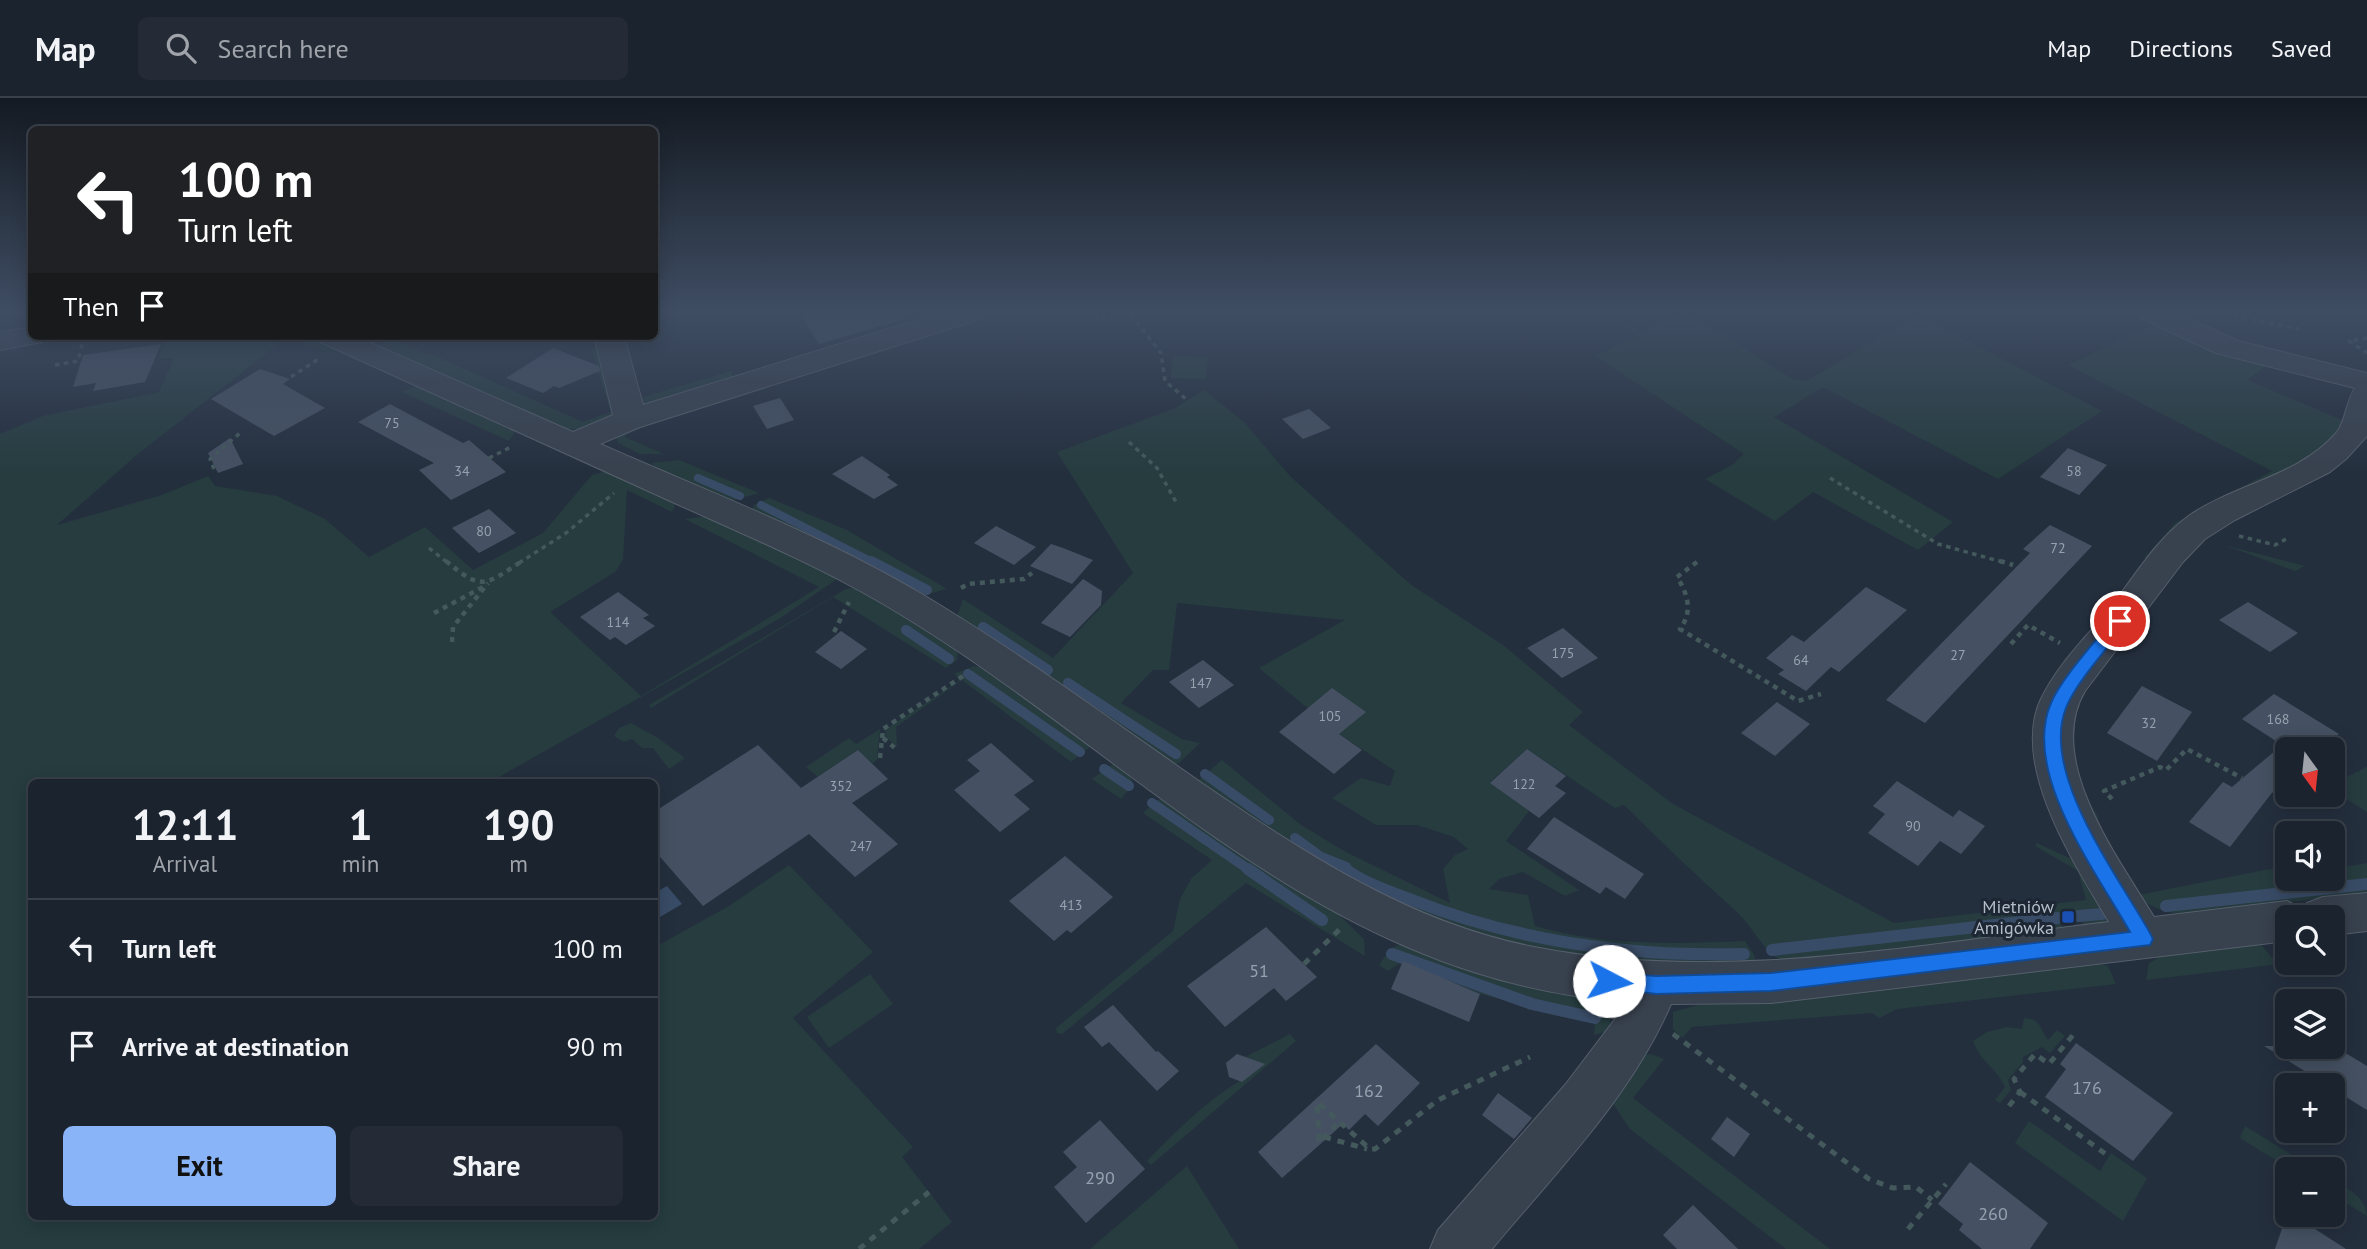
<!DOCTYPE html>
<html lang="en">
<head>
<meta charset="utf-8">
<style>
  body { margin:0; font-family:"PT Sans",sans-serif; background:#242b36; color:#f1f3f6; height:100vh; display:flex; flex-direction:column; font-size:26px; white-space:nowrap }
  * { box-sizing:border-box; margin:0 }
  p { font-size:23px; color:#a0a4aa }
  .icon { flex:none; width:38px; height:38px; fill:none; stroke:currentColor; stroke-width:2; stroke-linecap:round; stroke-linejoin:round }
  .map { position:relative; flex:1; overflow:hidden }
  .drawer { position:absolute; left:28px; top:681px; width:630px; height:441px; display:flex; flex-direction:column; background:#1b232e; border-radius:10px; box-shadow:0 4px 18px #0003,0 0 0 2px #39404a }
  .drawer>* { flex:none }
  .top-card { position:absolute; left:28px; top:28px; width:630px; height:214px; border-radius:10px; box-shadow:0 4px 18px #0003,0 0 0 2px #39404a; background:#202124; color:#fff; overflow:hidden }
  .needle { width:46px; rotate:165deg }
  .tools { position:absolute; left:2275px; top:639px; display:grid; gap:14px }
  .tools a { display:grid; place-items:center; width:70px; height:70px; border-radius:10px; background:#1b232e; box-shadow:0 4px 18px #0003,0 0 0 2px #39404a; font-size:35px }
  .pin { position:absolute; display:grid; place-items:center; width:60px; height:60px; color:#fff; margin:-30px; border:4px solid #fff; border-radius:50%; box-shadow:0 2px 7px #0007 }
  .me { position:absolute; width:77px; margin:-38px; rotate:95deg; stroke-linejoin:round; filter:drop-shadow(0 0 5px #0008) }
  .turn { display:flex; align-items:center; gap:24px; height:147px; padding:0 35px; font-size:32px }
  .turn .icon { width:91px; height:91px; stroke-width:2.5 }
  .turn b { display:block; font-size:49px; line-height:60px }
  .then { display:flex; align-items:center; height:66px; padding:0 35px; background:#0003; gap:14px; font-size:26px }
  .eta { display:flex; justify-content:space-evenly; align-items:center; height:119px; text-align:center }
  .eta b { font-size:42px; font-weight:600; line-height:49px }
  .button { display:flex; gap:14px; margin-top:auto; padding:14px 35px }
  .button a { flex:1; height:80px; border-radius:10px; background:#8ab4f8; color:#111; font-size:28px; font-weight:600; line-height:80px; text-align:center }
  .button a+a { background:#242b36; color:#f1f3f6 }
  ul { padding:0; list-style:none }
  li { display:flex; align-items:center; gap:21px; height:98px; padding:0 35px; border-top:2px solid #39404a }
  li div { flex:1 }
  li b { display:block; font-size:26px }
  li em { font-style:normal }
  header { display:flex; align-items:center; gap:42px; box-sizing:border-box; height:98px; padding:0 35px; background:#1b232e; border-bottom:2px solid #39404a }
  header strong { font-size:33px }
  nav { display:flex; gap:38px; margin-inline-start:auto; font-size:24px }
  .search { width:490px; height:63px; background:#242b36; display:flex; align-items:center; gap:18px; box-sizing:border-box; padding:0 24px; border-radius:10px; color:#a0a4aa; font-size:26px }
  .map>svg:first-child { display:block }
</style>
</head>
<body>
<header>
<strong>Map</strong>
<div class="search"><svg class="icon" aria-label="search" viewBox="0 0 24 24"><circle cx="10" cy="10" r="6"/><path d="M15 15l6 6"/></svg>Search here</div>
<nav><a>Map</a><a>Directions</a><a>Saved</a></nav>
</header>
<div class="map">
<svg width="2367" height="1151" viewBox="0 0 2367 1151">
  <rect width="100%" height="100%" fill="#242f3e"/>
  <g fill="#263c3f">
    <polygon points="984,214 1010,214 628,331 625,339 664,356 640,356 618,345 616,338 619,333"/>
    <polygon points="1602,214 1612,214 1639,234 1681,214 1688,214 1792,281 1807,283 1915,218 1914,215 2102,313 1998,381 1823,289 1774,319 1953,424 1918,452 1813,394 1775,423 1705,381 1732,367 1744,356 1595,258 1638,238"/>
    <polygon points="2157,225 2270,264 2248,282 2346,324 2325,350 2154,463 2144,460 2175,425 2272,373 2068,267"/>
    <polygon points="167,238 305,238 334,250 327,254 286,240 138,356 57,427 162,397 208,378 215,388 277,398 325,421 369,459 425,429 473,472 543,435 592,377 606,373 676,405 672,414 627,392 623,462 615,474 550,514 641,598 819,489 685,421 709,418 837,481 779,521 490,684 32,684 32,1118 654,1118 655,849 729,808 789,767 873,854 793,920 913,1049 902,1059 952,1124 919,1151 0,1151 0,336 43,318 159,294 174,260 159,260"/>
    <polygon points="389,241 440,260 583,324 611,314 591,251 599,246 619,318 580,331 564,331 379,249"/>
    <polygon points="1173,258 1208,259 1206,281 1171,280"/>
    <polygon points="731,273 735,285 639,315 636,301"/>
    <polygon points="415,288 516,332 509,343 402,294"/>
    <path d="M1204,292L1244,324L1291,379L1410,486L1503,547L1583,614L1569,627L1673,706L1894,825L2086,802L2078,773L2035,748L2037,745L2084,767L2111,827L2087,831L2074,813L2054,816L2065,833L1781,863C1762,851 1754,831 1738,815C1699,780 1661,744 1624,707L1615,710L1527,651L1490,684L1529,713L1506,743L1579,792L1565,798L1523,774L1499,781L1489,791L1528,797L1535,828C1603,848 1674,846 1745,843L1755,858L1754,866L1746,869L1546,859L1370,798L1194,686L1222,662L1301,727L1346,754L1450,805L1443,771L1455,757L1468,751L1454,739L1417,727H1376L1332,700L1361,680L1390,688L1395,673L1339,636L1259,570L1345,522L1177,505L1169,572H1153L1121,605L1182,641L1200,645L1179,665L1170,669L964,527L957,518L963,501L1053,560L1133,475L1057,354L1173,311Z"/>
    <polygon points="679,362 759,395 732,403 661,373 651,365"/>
    <polygon points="769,400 847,432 947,491 924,497 915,496 751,414 754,407"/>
    <polygon points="2224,447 2305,468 2295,473"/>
    <polygon points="850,490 858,491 958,552 957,562 946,570 833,499 651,610 649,607 844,492"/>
    <path d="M2110,549L2115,550L2095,574L2080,597L2066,635L2064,657L2070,681L2083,692L2098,719L2100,732L2138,797L2270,771L2287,773V780H2333V771L2367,765V795L2181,816C2135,812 2109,774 2095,733C2093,724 2093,715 2089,707C2086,700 2079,697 2074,692C2064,682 2060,660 2060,647C2061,607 2087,578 2110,549Z"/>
    <polygon points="974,568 984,570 1091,648 1071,664 962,582 896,629 897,648 885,639 886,631 961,582 954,576"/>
    <polygon points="631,625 658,640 685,660 669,671 653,650 642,650 632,641 624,644 614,638 619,630"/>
    <polygon points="880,631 877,662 872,665 858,652 818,679 806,669 849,640 856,646"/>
    <polygon points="1114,665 1130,676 1133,686 1121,701 1092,681"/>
    <polygon points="2367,669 2367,714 2333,693 2333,686"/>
    <polygon points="1165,701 1337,815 1364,841 1365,858 1246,785 1062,936 1057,935 1056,930 1173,833 1180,801 1191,781 1212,762 1143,715 1157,702"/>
    <polygon points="2260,845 2272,860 2287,859 2287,864 2322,866 2279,869 2280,866 2146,882 2149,865 2165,856"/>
    <polygon points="1400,846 1555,892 1589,898 1604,907 1610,915 1610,928 1605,934 1594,937 1595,925 1480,896 1403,863 1388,873 1379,867 1390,851"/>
    <polygon points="2096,865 2108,868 2116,886 1897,911 1879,920 1872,915 1692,929 1682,940 1673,931 1673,914 1698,907"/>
    <polygon points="870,876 893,906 829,950 807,919"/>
    <path d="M2024,920C2041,920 2040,931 2048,942L2057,932L2065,938L2050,955L2042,949L2023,959V964L2008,982L2011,992L2000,1005L1995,1002L2005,989C1996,969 1981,965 1973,943L1987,934L2007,929L2022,931Z"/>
    <path d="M1290,936L1296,943L1151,1067L1147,1063C1179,1030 1213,996 1254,975L1251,961L1245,959Z"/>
    <polygon points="1651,956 1664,961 1633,1000 1830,1151 1786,1151 1630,1031 1607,997 1639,957"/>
    <polygon points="2029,1023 2100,1073 2111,1055 2147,1080 2123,1123 2015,1045"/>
    <polygon points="2245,1028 2315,1071 2290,1071 2240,1040"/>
    <polygon points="1187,1068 1239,1151 1090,1151"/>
    <path d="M2333,1082C2347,1090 2366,1099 2367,1118L2333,1097Z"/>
  </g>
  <polygon fill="#394c67" points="667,788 682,806 655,822 655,795"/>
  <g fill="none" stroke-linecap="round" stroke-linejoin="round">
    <g stroke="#394c67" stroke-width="8">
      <polyline points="698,380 740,398"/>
      <polyline points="761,407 874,465"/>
    </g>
    <g stroke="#394c67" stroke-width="10">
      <polyline points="871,463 927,492"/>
      <polyline points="983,529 1048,572"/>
      <polyline points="906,532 949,561"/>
      <polyline points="968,576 1080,654"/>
      <polyline points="1068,585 1176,656"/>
      <polyline points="1104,671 1129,688"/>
      <polyline points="1205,676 1269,722"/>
      <polyline points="1152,705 1251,773"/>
      <polyline points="1295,740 1321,759 1346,769 1346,773"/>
    </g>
    <g stroke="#394c67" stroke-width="12">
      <polyline points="1248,771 1322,822"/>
      <path d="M1345,771C1362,784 1390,794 1412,802C1519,844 1629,859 1744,856"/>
      <polyline points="2166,808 2367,786"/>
      <polyline points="2078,818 2102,816"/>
      <polyline points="1772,852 2057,820"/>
      <polyline points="1392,856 1532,906 1595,920"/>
    </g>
  </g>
  <g fill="#455162">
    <polygon points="799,214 904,214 905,221 819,246"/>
    <polygon points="161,246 145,284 93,293 96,285 73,289 83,257"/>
    <polygon points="553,250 599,268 600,273 559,290 554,288 543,295 506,280"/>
    <polygon points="260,271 290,281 283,286 325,310 274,338 211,301"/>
    <polygon points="780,300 794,322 767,331 753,308"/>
    <polygon points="390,306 463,345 469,342 506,374 451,402 419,372 434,365 358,324"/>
    <polygon points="1309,311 1331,330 1303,341 1282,321"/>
    <polygon points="230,340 243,366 218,375 208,355"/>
    <polygon points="2068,350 2107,367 2079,397 2040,379"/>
    <polygon points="862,358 890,377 887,379 898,387 874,401 832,376"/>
    <polygon points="489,411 516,435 479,455 452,430"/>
    <polygon points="2050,427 2092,448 1925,625 1886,602 2030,455 2023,451"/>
    <polygon points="996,428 1036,449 1014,467 974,445"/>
    <polygon points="1051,446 1063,450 1093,462 1072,486 1030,468"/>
    <polygon points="1083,481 1102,493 1101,507 1070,539 1041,525"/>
    <polygon points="1866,489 1907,512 1839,574 1831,569 1806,593 1778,576 1784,572 1766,560 1792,537 1804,544"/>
    <polygon points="618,494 649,517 643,520 655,528 626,547 615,539 610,542 580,519"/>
    <polygon points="2248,504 2298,535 2270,554 2219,522"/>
    <polygon points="1563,530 1598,560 1562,580 1527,550"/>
    <polygon points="841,533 867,551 841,571 815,554"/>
    <polygon points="1203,562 1234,587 1199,610 1169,584"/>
    <polygon points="2142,588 2192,614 2157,663 2107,635"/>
    <polygon points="1332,590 1366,614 1339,636 1362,652 1334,676 1279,634"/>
    <polygon points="2274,596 2339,636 2319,651 2287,650 2287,682 2271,696 2230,749 2189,724 2223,684 2232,689 2282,647 2242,621"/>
    <polygon points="1777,604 1810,626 1775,658 1741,635"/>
    <polygon points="991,645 1034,683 1014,697 1030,711 1000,734 954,692 980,673 967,662"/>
    <polygon points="758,647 801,690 858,652 888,681 852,705 898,746 855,779 809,736 703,808 654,752 654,714"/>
    <polygon points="1527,651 1566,678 1555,688 1566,695 1539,720 1490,685"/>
    <polygon points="1897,683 1953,719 1959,712 1985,728 1961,756 1940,743 1918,768 1868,735 1885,716 1873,708"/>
    <polygon points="1554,719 1644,776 1625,801 1606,789 1600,796 1527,751"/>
    <polygon points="1065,758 1113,799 1071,835 1067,832 1054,843 1009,803"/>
    <polygon points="1266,829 1317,879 1286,903 1274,890 1225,929 1187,888"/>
    <polygon points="1403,863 1480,896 1469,924 1391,891"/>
    <polygon points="1113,907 1156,954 1158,953 1179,973 1157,993 1109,944 1102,949 1084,929"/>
    <polygon points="2076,945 2173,1015 2133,1063 2045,999 2066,971 2060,966"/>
    <polygon points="1376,946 1420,985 1378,1028 1365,1016 1349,1032 1343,1026 1282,1080 1258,1054"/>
    <polygon points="2264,948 2334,948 2367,968 2367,1012 2333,991 2333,987 2327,987"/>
    <polygon points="1237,956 1265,966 1242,984 1229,979 1226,965"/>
    <polygon points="1498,995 1532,1020 1514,1041 1482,1017"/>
    <polygon points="1727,1019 1750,1036 1734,1059 1711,1041"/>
    <polygon points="1100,1022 1145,1071 1086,1125 1054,1089 1077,1069 1063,1054"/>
    <polygon points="1970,1064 2048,1125 2030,1151 1982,1151 1959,1132 1963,1126 1938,1106"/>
    <polygon points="1693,1107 1738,1151 1677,1151 1663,1137"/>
    <polygon points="2287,1116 2292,1116 2346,1151 2275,1151"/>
  </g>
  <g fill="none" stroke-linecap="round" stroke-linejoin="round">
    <defs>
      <g id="minor">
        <path d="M943,214H987L983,220L640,329L600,346C716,397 836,442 943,509C1032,564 1117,626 1203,686C1306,756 1410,825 1534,849C1723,886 1920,846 2109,824C2076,768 2011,670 2040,603C2056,569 2083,542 2107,514C2133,481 2155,442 2190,417C2235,386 2300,378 2337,334C2346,322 2346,303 2355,290L2216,255L2141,220L2137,214H2175L2238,243L2367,275V338L2346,361L2330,374L2235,422L2205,441L2183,464L2085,593C2044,662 2119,761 2154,819L2287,803L2304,812L2307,805L2323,799L2367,795V833L2333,837V819H2287V843L1771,905L1671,906C1631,999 1556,1074 1492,1151H1430L1438,1132L1565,987L1619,916L1625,904C1314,879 1130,649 878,503C807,462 731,431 657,397C545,346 432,295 320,244L315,238H355L573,334L613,317L594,238H624L643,307Z"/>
        <polygon points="32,229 32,238 47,238 42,244 0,252 0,234"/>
      </g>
    </defs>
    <use href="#minor" stroke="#565f6c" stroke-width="2"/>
    <g stroke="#44595c" stroke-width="3.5" stroke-dasharray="4.5 4.5" stroke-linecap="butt">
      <polyline points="1085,214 1099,220 1145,214"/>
      <polyline points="1131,217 1161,255 1165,283 1187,302"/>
      <polyline points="2234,218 2299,231"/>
      <polyline points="2367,240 2349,243 2367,255"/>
      <polyline points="55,267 78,263 84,238"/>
      <polyline points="291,279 320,260"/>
      <polyline points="1129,344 1157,370 1176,404"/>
      <polyline points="489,360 513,348"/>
      <polyline points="214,371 210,361 240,335"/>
      <polyline points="1830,380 1938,446 2006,465"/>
      <polyline points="2239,438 2275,447 2288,440"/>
      <polyline points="429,450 448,465"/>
      <polyline points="519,465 566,435 614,395"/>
    </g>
    <g stroke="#44595c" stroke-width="4.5" stroke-dasharray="5 5" stroke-linecap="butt">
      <path d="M446,463C482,493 484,488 522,463"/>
      <polyline points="2000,463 2013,467"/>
      <path d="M1697,464L1677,479C1688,496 1693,514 1680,531L1798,603L1821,596"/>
      <polyline points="961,490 968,486 1024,481 1032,475"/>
      <polyline points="434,515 485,488"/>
      <polyline points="834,534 849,504"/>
      <polyline points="452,544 453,529 488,485"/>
      <polyline points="2011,546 2028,527 2060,545"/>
      <polyline points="883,640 895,650"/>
      <polyline points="880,660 883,631 966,576"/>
      <polyline points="2112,701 2104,693 2160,669 2166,672 2187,651 2242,680"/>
    </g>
    <g stroke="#44595c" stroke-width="5" stroke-dasharray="7 7" stroke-linecap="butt">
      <polyline points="1304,866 1340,831"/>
      <polyline points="1673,936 1869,1081 1893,1090 1916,1089 1932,1102"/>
      <polyline points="2020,994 2107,1057"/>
      <polyline points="2009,1008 2020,994 2014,981 2035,956 2049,966 2073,937"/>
      <polyline points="1324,1039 1367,1051"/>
      <polyline points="1322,1041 1339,1024"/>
      <polyline points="1319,1043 1317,1004 1370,1051 1375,1051 1438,1002 1530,959"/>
      <polyline points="1908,1131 1946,1086"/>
      <polyline points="859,1151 929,1094"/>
    </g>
    <use href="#minor" fill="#38414e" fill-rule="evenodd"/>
  </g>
  <linearGradient id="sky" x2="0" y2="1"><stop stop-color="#141a22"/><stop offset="0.57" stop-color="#3f4d63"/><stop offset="1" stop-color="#3f4d63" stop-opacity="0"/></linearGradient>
  <rect width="2367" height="375" fill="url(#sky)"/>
  <path fill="#1a73e8" stroke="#114b97" stroke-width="2" d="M2120,517L2126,519V526C2109,548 2075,586 2066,610C2040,675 2118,778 2150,835L2153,841L2150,847L1771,893L1656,896L1602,889L1599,883L1602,877L1609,874L1656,878L1771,875L2130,834C2096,774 2021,674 2051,605C2062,579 2097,542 2115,519Z"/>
  <rect fill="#1a4fb4" stroke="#1d2633" stroke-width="2.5" x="2061" y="812" width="14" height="14" rx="3.5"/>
  <g text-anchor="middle" stroke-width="6" stroke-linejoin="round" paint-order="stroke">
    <g font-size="14" fill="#98a1af">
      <text x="392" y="330">75</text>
      <text x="462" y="378">34</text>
      <text x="2074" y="378">58</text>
      <text x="484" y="438">80</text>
      <text x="2058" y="455">72</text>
      <text x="618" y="529">114</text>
      <text x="1563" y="560">175</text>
      <text x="1958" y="562">27</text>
      <text x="1801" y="567">64</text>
      <text x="1201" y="590">147</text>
      <text x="1330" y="623">105</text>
      <text x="2278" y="626">168</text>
      <text x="2149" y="630">32</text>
      <text x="1524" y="691">122</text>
      <text x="841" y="693">352</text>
      <text x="1913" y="733">90</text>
      <text x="861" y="753">247</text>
      <text x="1071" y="812">413</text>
    </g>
    <g font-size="18" fill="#b4bcc9" stroke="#1d2633" text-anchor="end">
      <text x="2054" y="815">Mietniów<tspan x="2054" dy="21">Amigówka</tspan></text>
    </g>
    <g font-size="18" fill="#98a1af">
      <text x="1259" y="879">51</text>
      <text x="2087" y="996">176</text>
      <text x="1369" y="999">162</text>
      <text x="1100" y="1086">290</text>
      <text x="1993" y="1122">260</text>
    </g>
  </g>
</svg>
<div class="tools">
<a><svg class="needle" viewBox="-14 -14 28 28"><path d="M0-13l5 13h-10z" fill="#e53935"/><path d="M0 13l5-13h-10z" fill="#a0a4aa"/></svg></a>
<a><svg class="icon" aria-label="sound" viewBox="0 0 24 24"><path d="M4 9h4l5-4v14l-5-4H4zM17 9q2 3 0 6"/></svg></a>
<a><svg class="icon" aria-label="search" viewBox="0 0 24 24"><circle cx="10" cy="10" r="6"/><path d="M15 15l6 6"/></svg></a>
<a><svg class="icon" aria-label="layers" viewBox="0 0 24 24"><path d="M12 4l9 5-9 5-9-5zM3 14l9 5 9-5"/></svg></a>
<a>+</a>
<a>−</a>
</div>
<div class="pin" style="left:2120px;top:523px;background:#d93025"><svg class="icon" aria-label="arrive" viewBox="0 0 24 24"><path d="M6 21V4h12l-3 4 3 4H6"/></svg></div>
<svg class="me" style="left:1609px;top:883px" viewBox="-20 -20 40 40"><circle r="19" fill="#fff"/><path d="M0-13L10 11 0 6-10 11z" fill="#1a73e8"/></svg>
<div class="top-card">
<div class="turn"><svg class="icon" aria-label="left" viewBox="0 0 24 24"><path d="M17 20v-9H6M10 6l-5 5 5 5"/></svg><div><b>100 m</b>Turn left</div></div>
<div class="then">Then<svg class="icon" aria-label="arrive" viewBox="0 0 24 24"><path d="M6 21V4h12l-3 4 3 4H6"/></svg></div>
</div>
<section class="drawer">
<div class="eta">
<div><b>12:11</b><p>Arrival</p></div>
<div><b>1</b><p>min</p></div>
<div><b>190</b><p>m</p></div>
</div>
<ul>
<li><svg class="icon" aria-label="left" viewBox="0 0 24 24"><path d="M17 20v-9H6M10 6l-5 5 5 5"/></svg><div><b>Turn left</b></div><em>100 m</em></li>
<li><svg class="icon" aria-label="arrive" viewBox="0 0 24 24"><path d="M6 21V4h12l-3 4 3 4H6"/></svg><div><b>Arrive at destination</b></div><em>90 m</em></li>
</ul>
<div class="button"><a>Exit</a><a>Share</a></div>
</section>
</div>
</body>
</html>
